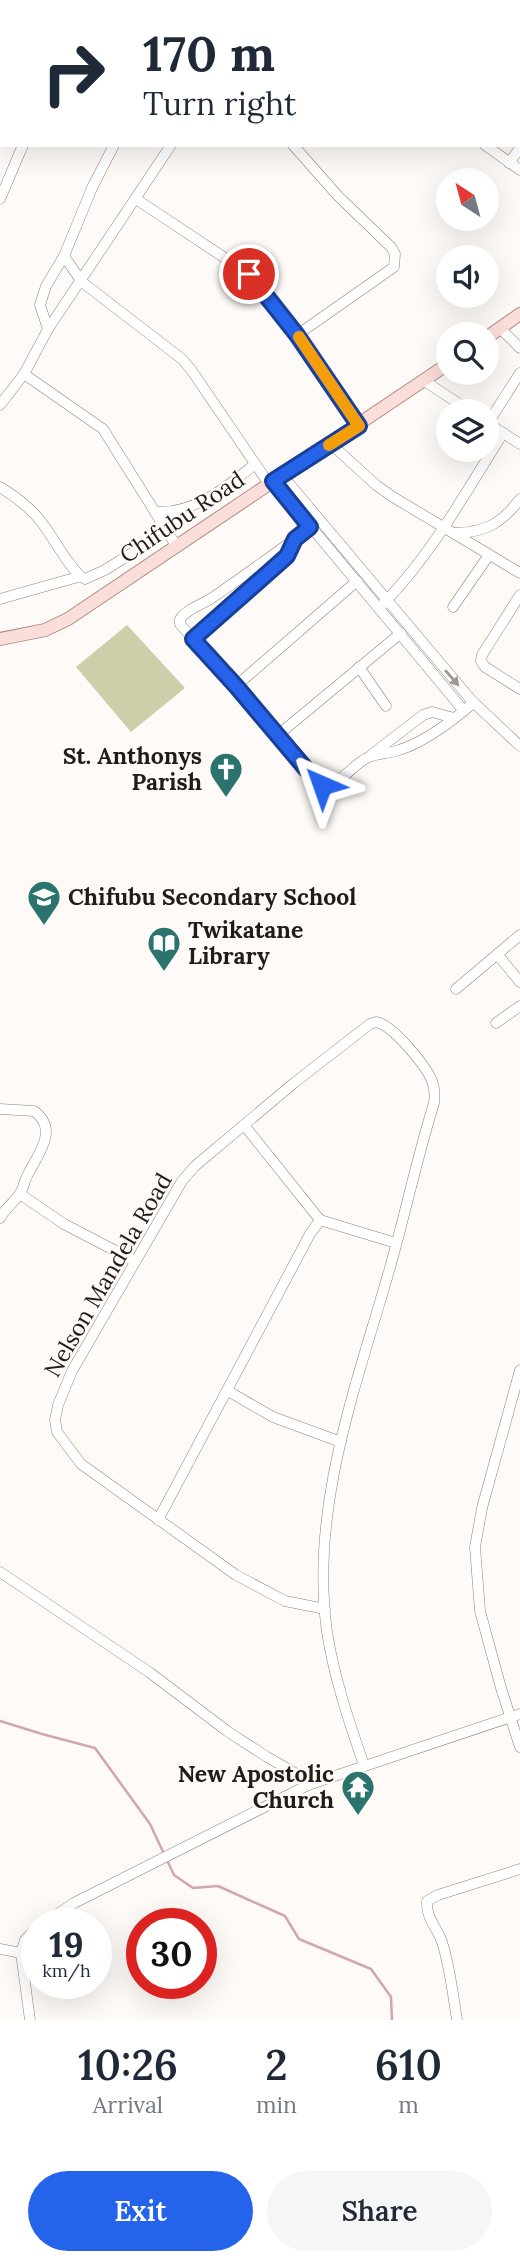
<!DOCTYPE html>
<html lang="en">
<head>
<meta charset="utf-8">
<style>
  body { margin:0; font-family:Lora,serif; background:#f6f6f7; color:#1f2937; height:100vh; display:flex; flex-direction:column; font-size:26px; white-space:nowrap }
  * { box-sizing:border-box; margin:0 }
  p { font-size:23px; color:#747a83 }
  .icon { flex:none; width:38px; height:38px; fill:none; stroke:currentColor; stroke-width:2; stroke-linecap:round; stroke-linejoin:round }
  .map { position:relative; height:2020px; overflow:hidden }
  .drawer { display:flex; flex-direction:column; background:#fff; flex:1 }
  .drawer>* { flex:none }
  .guide { position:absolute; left:0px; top:0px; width:522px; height:147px; box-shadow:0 7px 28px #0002; background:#fff; color:#1f2937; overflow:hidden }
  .needle { width:46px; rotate:324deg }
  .controls { position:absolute; left:436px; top:168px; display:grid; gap:14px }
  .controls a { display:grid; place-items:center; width:63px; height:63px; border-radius:50%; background:#fff; box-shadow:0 7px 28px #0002; font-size:35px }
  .speed { position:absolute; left:21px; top:1908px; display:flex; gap:14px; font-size:35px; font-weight:700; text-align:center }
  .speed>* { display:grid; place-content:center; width:91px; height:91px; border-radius:50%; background:#fff; box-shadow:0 7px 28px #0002; line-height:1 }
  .speed small { font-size:18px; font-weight:400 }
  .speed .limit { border:10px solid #d22; background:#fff; color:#111 }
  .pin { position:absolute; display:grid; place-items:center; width:60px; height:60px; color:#fff; margin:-30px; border:4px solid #fff; border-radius:50%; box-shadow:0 2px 7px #0007 }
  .me { position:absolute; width:77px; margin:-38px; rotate:317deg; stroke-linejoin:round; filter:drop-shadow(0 0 5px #0008) }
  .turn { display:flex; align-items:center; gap:24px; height:147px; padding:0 28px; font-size:32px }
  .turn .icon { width:91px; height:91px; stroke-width:2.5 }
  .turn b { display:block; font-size:49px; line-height:60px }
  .eta { display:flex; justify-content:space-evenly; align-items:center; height:119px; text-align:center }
  .eta b { font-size:42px; font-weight:600; line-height:49px }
  .cta { display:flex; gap:14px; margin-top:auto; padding:14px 28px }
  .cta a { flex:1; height:80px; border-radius:42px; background:#2563eb; color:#fff; font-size:28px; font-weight:600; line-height:80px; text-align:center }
  .cta a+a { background:#f6f6f7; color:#1f2937 }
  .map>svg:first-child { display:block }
</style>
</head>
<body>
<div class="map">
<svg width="520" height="2020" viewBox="0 0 520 2020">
  <rect width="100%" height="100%" fill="#fefaf7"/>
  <polygon fill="#ceceab" points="127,625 185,688 131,732 76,667"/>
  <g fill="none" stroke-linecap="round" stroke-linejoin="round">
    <polyline stroke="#d1a6b3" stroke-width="2.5" points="0,1721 42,1734 95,1748 150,1824 174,1875 193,1888 218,1886 285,1916 299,1939 371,1969 391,1997 392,2020"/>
    <defs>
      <g id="minor">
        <polyline points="348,0 350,2"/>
        <polyline points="91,2 92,0"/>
        <polyline points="178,2 179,0"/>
        <polyline points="0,41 2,41"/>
        <polyline points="114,145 92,188 64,256 82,282 182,359 192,371 269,484"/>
        <polyline points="171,145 48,329 24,374 103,429 177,547"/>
        <polyline points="293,145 338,196 391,247 395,254 394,267 297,335"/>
        <polyline points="485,145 520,170"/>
        <polyline points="509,163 520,148"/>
        <polyline points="0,199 23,145"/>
        <polyline points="136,199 249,274 297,335 359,426"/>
        <polyline points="48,329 40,305 46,286 64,256"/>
        <polyline points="501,329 520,348"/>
        <polyline points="423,380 470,411"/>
        <polyline points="0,405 24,374"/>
        <polyline points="486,422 520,444"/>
        <polyline points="488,423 520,373"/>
        <polyline points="331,444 376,485 393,497 520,573"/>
        <polyline points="282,475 472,701 520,746"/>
        <polyline points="273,481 464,711"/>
        <path d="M0,487C16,497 30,507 42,523C52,535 73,575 85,579L105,570L167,531"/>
        <path d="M155,512C194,514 226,488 255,464"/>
        <path d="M311,527C278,552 245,575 212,598C201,605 187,609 180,619V624L193,639L236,686L306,769L322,785C339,787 352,765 367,758C376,753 389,754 399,750C425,742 451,722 472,704V701"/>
        <path d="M455,533C486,532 501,524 520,499"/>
        <polyline points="520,595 482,655 481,661 485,667 520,689"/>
        <polyline points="0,599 78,577"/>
        <path d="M383,604C432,554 466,492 503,433"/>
        <polyline points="453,607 489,555"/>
        <polyline points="193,639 287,556 294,541"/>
        <polyline points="359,667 386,706"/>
        <polyline points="236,686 357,581"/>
        <polyline points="278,735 401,633"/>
        <polyline points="371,755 423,715 432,712 454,718"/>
        <polyline points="497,954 520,982"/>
        <polyline points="456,989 520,935"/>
        <polyline points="496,1023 520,1006"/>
        <path d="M0,1109L34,1111C60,1130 37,1155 27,1176C24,1181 24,1187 21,1192C16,1201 5,1208 0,1218"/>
        <polyline points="20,1194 64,1224 135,1261"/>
        <polyline points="320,1220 396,1243"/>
        <polyline points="520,1370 482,1508 475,1547 480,1611 501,1688 520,1747"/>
        <polyline points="228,1391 273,1417 341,1442"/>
        <polyline points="158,1520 310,1234 320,1220 244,1125"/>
        <polyline points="0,1572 149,1672 227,1731 267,1757 295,1773 308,1785"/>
        <path d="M325,1609L285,1601L236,1575L81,1464L57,1432L55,1420L58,1405L72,1371L182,1181L195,1166L294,1083L370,1024L376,1022C393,1025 426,1066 432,1081C435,1089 435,1096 434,1103C416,1161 404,1220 387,1278C354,1392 310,1511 327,1632C334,1677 349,1722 364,1765"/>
        <polyline points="44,1923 74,1903 308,1785 520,1714"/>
        <polyline points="0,1949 21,1953"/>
        <polyline points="30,2020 21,1953 25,1940 37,1928"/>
        <path d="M457,2020C453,1995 450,1967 442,1942C437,1927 426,1919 427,1901L438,1895L520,1869"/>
      </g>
      <g id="major">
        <polyline points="486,338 520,314"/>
        <polyline points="0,639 45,630 68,619 448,364"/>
      </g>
    </defs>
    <use href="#minor" stroke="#958074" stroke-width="11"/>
    <use href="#major" stroke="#ae8a85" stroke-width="14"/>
    <use href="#minor" stroke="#fff" stroke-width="10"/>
    <use href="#major" stroke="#fbddda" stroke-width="12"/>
  </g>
  <defs><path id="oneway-solid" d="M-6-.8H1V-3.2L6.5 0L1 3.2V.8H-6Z" transform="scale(1.75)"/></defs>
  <use fill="#9c9896" href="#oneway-solid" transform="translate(452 678) rotate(49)"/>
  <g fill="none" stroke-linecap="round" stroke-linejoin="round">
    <defs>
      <polyline id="route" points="249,274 297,335 359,426 273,481 310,527 295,539 287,556 193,639 236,686 306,769 322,785"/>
    </defs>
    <use href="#route" stroke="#184099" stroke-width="18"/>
    <use href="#route" stroke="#2563eb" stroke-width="12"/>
    <polyline stroke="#f59e0b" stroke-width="12" points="299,337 359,426 329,445"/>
  </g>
  <defs>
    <symbol id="church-pin" viewBox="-11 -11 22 30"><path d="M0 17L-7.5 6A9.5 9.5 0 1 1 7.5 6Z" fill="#2b746d" stroke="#fefaf7"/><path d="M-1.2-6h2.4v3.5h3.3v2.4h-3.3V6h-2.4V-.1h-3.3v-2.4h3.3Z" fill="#fff"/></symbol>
    <symbol id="school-pin" viewBox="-11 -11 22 30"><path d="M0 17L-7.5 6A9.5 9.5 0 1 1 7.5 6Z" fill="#2b746d" stroke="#fefaf7"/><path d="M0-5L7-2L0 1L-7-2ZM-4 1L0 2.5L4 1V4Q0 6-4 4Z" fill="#fff"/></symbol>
    <symbol id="library-pin" viewBox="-11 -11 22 30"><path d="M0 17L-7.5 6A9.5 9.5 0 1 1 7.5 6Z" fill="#2b746d" stroke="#fefaf7"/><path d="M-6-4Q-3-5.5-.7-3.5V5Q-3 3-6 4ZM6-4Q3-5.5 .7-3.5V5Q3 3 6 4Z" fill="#fff"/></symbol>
    <symbol id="temple-pin" viewBox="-11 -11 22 30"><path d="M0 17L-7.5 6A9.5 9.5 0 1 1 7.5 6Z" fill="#2b746d" stroke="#fefaf7"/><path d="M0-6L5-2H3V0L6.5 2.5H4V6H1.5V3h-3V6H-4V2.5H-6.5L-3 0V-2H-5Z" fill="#fff"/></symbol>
  </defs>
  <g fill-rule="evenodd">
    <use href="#church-pin" x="207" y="750" width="38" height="52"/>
    <use href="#school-pin" x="25" y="878" width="38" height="52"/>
    <use href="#library-pin" x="145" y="924" width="38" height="52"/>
    <use href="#temple-pin" x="339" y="1768" width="38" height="52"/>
  </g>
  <g text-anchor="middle" stroke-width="5" stroke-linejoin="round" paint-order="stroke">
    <g font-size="23" fill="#231b16" stroke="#fefaf7">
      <text transform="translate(182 517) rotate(-34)" y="8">Chifubu Road</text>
      <text transform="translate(108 1275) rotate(-60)" y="8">Nelson Mandela Road</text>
    </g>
    <g font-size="23" font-weight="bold" fill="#231b16" stroke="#fefaf7" text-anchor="end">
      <text x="202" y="764">St. Anthonys<tspan x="202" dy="26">Parish</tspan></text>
      <text x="68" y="905" text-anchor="start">Chifubu Secondary School</text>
      <text x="188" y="938" text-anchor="start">Twikatane<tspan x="188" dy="26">Library</tspan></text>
      <text x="334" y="1782">New Apostolic<tspan x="334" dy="26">Church</tspan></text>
    </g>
  </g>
</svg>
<div class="controls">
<a><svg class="needle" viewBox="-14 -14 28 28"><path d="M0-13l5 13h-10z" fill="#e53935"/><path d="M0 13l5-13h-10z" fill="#747a83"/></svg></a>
<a><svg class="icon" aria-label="sound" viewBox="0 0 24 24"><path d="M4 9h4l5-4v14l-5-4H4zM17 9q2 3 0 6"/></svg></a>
<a><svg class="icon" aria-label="search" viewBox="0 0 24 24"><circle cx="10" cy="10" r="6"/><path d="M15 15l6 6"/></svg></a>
<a><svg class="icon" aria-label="layers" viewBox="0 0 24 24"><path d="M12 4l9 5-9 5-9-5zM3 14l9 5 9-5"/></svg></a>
</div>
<div class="speed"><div>19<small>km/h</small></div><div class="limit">30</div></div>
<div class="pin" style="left:249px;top:274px;background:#d93025"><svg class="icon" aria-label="arrive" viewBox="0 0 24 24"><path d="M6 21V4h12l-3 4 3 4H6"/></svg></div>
<svg class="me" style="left:322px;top:785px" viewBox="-20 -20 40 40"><path d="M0-17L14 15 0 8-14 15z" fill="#2563eb" stroke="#fff" stroke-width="4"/></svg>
<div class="guide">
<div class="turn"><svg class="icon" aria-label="right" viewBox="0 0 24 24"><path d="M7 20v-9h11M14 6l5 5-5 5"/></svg><div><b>170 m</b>Turn right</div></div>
</div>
</div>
<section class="drawer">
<div class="eta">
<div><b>10:26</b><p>Arrival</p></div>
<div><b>2</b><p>min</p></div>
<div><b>610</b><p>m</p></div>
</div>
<div class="cta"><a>Exit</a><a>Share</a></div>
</section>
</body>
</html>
